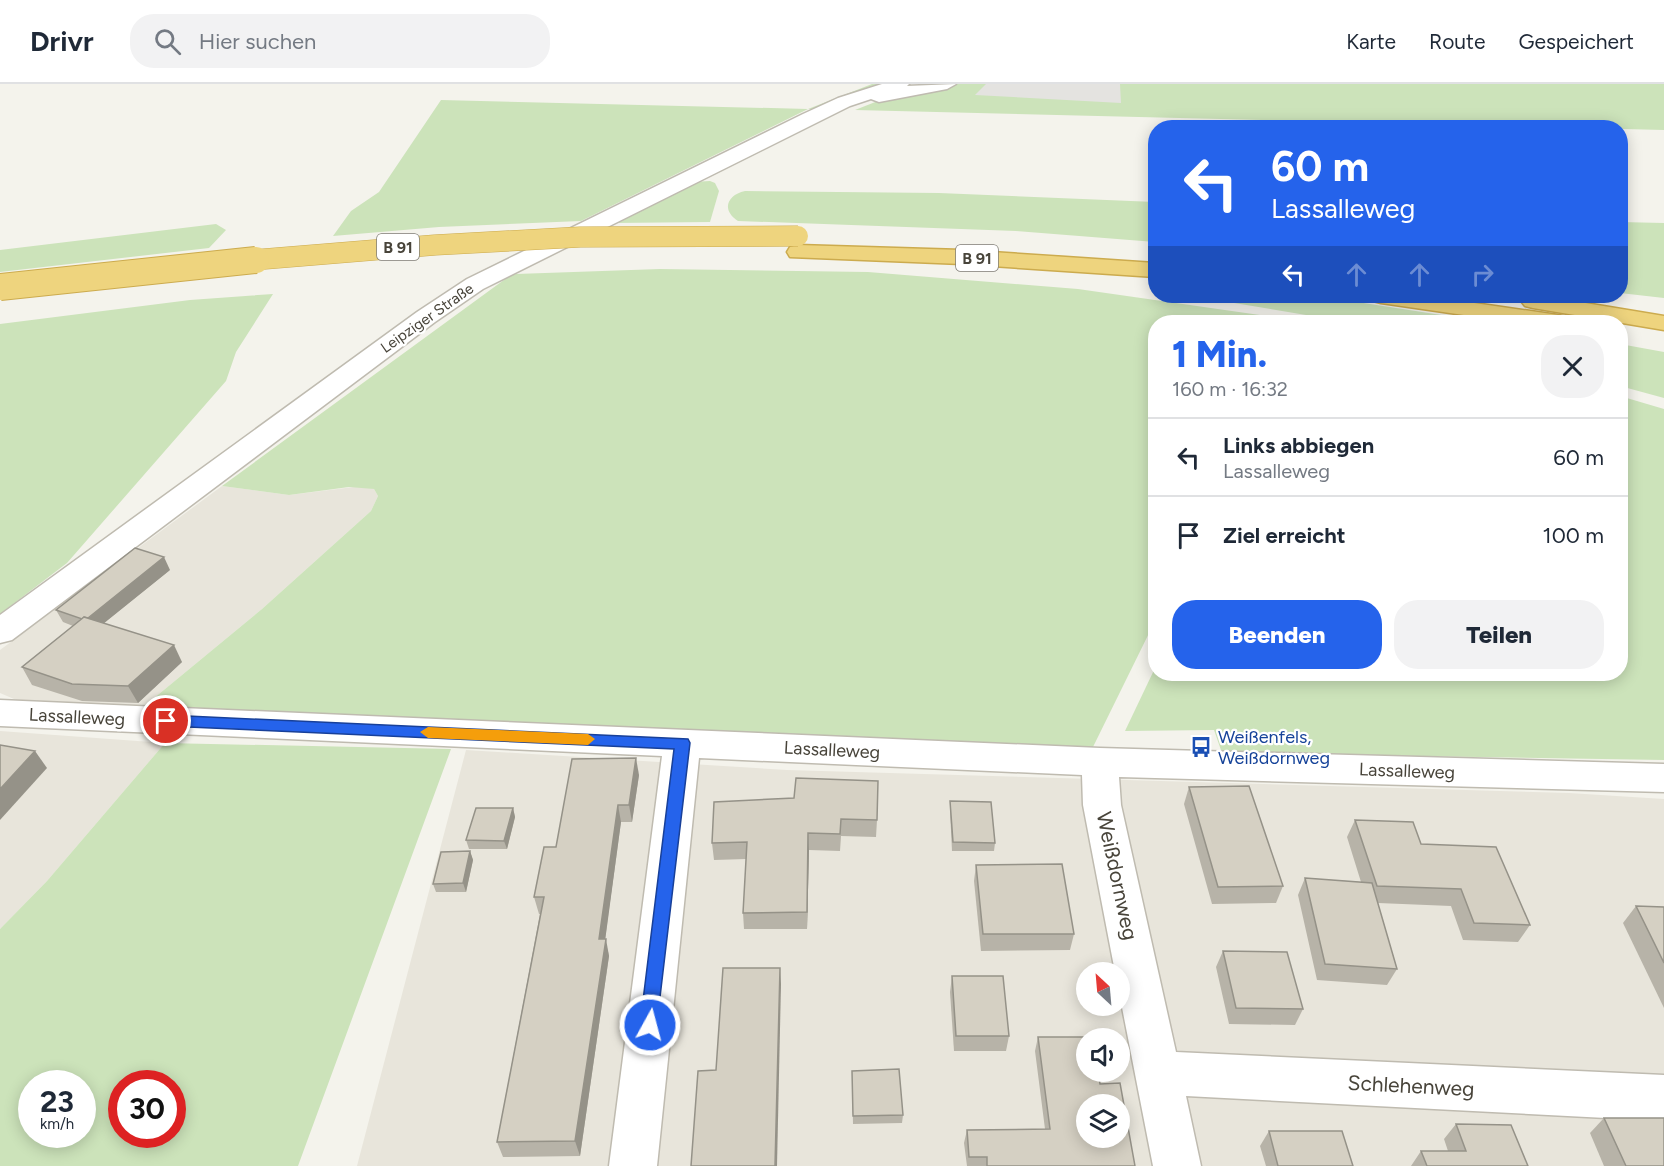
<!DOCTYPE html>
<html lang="de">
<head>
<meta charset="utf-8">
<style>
  body { margin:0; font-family:Figtree,sans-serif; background:#f2f2f3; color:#1f2937; height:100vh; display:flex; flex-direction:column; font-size:22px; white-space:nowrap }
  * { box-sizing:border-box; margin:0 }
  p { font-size:20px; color:#747a83 }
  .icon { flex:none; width:33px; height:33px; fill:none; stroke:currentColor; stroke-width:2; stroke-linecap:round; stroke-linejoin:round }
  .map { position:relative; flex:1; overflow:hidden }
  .drawer { position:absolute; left:1148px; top:231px; width:480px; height:366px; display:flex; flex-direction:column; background:#fff; border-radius:24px; box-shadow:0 3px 15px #0003 }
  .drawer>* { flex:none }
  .guide { position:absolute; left:1148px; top:36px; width:480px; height:183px; border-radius:24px; box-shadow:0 3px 15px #0003; background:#2563eb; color:#fff; overflow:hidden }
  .needle { width:39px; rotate:334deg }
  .buttons { position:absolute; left:1076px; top:878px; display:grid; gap:12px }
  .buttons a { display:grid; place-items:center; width:54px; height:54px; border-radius:50%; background:#fff; box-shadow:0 3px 15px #0003; font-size:30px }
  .speed { position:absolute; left:18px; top:986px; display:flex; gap:12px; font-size:30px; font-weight:700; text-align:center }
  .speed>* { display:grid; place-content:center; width:78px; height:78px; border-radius:50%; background:#fff; box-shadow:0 3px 15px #0003; line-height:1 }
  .speed small { font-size:15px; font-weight:400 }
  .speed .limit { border:9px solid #d22; background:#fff; color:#111 }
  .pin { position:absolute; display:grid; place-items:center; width:51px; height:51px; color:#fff; margin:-26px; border:3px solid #fff; border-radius:50%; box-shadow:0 2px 6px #0007 }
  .me { position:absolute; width:66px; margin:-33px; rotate:7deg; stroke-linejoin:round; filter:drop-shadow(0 0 4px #0008) }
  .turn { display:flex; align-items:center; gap:21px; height:126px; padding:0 24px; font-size:27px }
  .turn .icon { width:78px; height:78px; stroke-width:2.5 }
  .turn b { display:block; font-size:42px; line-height:51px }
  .lanes { display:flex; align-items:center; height:57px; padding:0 24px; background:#0003; justify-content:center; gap:30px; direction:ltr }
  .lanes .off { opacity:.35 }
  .round { display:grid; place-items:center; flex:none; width:63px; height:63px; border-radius:24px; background:#f2f2f3 }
  .headline { display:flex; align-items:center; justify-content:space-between; height:102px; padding:0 24px }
  h1 { font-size:36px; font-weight:800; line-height:45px; color:#2563eb }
  .button { display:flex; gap:12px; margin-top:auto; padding:12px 24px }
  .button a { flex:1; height:69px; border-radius:24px; background:#2563eb; color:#fff; font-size:24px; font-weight:800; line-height:69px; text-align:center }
  .button a+a { background:#f2f2f3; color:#1f2937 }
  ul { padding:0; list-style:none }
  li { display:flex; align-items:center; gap:18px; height:78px; padding:0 24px; border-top:2px solid #e0e1e3 }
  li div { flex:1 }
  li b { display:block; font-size:22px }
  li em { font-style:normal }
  header { display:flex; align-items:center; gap:36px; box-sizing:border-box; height:84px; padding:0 30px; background:#fff; border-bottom:2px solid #e0e1e3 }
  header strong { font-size:28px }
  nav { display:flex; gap:33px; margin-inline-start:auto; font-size:21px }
  .search { width:420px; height:54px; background:#f2f2f3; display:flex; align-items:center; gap:15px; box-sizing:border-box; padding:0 21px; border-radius:24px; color:#747a83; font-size:22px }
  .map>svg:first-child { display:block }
</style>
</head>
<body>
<header>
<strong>Drivr</strong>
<div class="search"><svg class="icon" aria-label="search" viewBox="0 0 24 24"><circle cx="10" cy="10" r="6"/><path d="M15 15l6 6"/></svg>Hier suchen</div>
<nav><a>Karte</a><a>Route</a><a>Gespeichert</a></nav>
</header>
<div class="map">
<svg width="1664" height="1082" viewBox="0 0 1664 1082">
  <rect width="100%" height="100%" fill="#f4f3ec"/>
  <g fill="#e8e5db" fill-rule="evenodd">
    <polygon points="222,402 289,411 362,402 374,405 378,412 371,427 262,525 142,624 21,618 0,609 0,566"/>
    <polygon points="0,647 165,659 47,797 0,845"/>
    <path d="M466,666L787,686L1569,709L1664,715V1082H357ZM1086,888H1119V921H1086ZM1086,954H1119V987H1086ZM1086,1020H1119V1053H1086Z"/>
  </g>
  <g fill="#cce3ba" fill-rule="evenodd">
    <polygon points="872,0 886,0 815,25 808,25 581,137 439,143 333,152 351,127 379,108 441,16 808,25"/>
    <polygon points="921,0 1664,0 1664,46 855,26"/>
    <polygon points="710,97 715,99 719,107 710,138 614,139 692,98"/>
    <path d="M745,107L939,109L1155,118V158L1016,147L738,137C721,126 727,111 745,107Z"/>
    <polygon points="1620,138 1664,139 1664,214 1620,209"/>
    <polygon points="216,140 226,146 209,164 0,188 0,166"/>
    <polygon points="660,185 868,188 1078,205 1295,236 1296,238 1155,238 1155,537 1092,665 142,624 262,525 371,427 378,412 374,405 349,403 289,411 222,402 508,193 516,190"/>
    <polygon points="273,210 236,268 226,297 67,479 0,530 0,240 190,216"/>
    <polygon points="1192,212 1290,212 1357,218 1487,238 1348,238"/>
    <polygon points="1620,260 1664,268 1664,314 1620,302"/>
    <polygon points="1620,312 1664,325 1664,676 1222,669 1214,646 1125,647 1155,584 1155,590 1620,590"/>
    <path d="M165,659L451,665L298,1082H0V845L47,797ZM32,999H82V1050H32ZM122,999H172V1050H122Z"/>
  </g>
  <polygon fill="#e4e3e0" points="986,0 1120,0 1121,19 975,11"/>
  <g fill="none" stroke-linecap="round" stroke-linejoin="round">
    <defs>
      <g id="minor">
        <polygon points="882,0 909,0 907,2 956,0 947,5 879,18 871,15 850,22 483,205 435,238 12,556 0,559 0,531 417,228 467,195 803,30 838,14"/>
        <polygon points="0,616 1100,664 1664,680 1664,708 1119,693 1121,721 1176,968 1664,991 1664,1037 1186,1012 1201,1082 1153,1082 1119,908 1119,888 1115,888 1083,721 1082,691 699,674 657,1082 609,1082 662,672 0,642"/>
      </g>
      <g id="highway">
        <polygon points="798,161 962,166 1155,179 1155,193 962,180 790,173 787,168 790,163"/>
        <polygon points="1370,212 1426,212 1558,231 1567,233 1570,238 1512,238 1381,219 1373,217"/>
        <polygon points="1525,212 1543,212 1664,232 1664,246 1533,224 1525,222 1521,217"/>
      </g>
    </defs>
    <use href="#minor" stroke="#bfbbb0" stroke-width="3"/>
    <use href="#highway" stroke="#ccab4e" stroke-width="3"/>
    <use href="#minor" fill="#fff" fill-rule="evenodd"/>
    <use href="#highway" fill="#eed47e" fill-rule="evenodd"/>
    <defs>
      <polyline id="highway-bridge-far1" points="240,177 435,161 580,153 798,152"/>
      <polyline id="highway-bridge" points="0,203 256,176"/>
    </defs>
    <use href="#highway-bridge-far1" stroke="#ccab4e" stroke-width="21" stroke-linecap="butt"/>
    <use href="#highway-bridge" stroke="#ccab4e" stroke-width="28" stroke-linecap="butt"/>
    <use href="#highway-bridge-far1" stroke="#eed47e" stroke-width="20"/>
    <use href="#highway-bridge" stroke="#eed47e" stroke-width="26"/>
  </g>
  <g fill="#b7b3a8">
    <polygon points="170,486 104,539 182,578 138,619 82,617 32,601 22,583 73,542 63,538 56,526"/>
    <polygon points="639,691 632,738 621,738 605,855 609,872 580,1072 503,1073 497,1058 540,830 539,830 534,813 556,763"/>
    <polygon points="1189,703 1283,802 1276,819 1212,820 1184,720"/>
    <polygon points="794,714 877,736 876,753 841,752 840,767 809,766 807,845 744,845 743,829 746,775 714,776 712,759"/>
    <polygon points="950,717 995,759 994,767 952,767 950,726"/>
    <polygon points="513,724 515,733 507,765 469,765 466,756"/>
    <polygon points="1355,736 1421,760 1530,841 1518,858 1463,856 1451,822 1378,819 1397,885 1387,901 1317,896 1298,811 1305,794 1361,798 1347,753"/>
    <polygon points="470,767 473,776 466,808 436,808 433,800"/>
    <polygon points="976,781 1074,850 1070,866 981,867 974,797"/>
    <polygon points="1636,822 1664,823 1664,924 1623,839"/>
    <polygon points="1223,867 1303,925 1295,941 1229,940 1216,883"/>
    <polygon points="952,892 1009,952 1006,967 954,967 950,908"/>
    <polygon points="1038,953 1100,1000 1135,1082 967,1082 964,1059 967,1046 1045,1045 1035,967"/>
    <polygon points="852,987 903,1031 902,1039 853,1040"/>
    <polygon points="1604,1034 1664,1082 1604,1082 1590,1049"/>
    <polygon points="1456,1040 1528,1082 1411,1082 1421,1067 1448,1067 1444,1055"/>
    <polygon points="1269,1047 1353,1082 1266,1082 1260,1062"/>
  </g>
  <g fill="#959288">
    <polygon points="164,473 170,486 93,548 86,536"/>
    <polygon points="174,561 182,578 138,619 128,602"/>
    <polygon points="35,667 47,684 0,736 0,705"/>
    <polygon points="636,674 639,691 632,738 629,721"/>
    <polygon points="618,721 621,738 603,872 599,855"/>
    <polygon points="513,724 515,733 507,765 504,757"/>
    <polygon points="808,749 809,766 807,845 807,828"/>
    <polygon points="470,767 473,776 466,808 463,799"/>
    <polygon points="606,855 609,872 580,1072 575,1057"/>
    <polygon points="780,884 781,900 777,1082 775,1082"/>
  </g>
  <g fill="#d5d0c3" stroke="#959288" stroke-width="1.5" fill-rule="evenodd">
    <polygon points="135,464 164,473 88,534 84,533 82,535 56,526"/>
    <polygon points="84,533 174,561 128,602 72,600 22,583"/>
    <polygon points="0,661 35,667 0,705"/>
    <polygon points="636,674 629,721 618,721 599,855 606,855 575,1057 497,1058 544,813 534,813 544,763 556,763 572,675"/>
    <polygon points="796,694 878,697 877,736 841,735 840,750 808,749 807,828 743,829 747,758 712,759 714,718 794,714"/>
    <polygon points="1249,702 1283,802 1218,803 1189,703"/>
    <polygon points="950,717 991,718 995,759 953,758"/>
    <polygon points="476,724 513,724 504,757 466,756"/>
    <polygon points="1355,736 1413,738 1421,760 1496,763 1530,841 1474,839 1461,805 1377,802"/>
    <polygon points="470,767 463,799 433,800 441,768"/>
    <polygon points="1062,780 1074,850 983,850 976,781"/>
    <polygon points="1305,794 1372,799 1397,885 1325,880"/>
    <polygon points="1636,822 1664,823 1664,879"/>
    <polygon points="1223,867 1287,868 1303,925 1236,924"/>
    <polygon points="723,884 780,884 775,1082 691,1082 698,987 716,986"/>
    <polygon points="952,892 1003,892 1009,952 956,952"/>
    <path d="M1038,953H1092V954H1086V987H1098L1100,1000L1120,999L1135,1082H987V1073H969L967,1046L1050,1045ZM1086,1020H1119V1053H1086Z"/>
    <polygon points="899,985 903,1031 853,1032 852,987"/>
    <polygon points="1604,1034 1664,1034 1664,1082 1626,1082"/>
    <polygon points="1456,1040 1511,1041 1528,1082 1427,1082 1421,1067 1466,1067"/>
    <polygon points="1269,1047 1342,1047 1353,1082 1278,1082"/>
  </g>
  <polygon fill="#2563eb" stroke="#184099" stroke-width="1.5" points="166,631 688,655 690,659 656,947 650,950 643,947 640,941 674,665 166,642 159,637"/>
  <polygon fill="#f59e0b" points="428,643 588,650 595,655 588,661 428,654 420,648"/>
  <defs>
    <symbol id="bus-bare" viewBox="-9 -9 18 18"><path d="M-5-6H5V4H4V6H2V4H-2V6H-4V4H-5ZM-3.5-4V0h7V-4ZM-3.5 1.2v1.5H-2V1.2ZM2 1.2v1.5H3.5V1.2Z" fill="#1a4fb4" stroke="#fff" stroke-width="2.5" paint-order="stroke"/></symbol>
  </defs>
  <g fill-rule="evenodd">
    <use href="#bus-bare" x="1186" y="648" width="30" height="30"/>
  </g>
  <g text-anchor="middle" stroke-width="4.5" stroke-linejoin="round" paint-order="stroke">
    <g font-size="15" fill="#48443a" stroke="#fff">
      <text transform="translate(427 234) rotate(-35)" y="5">Leipziger Straße</text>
    </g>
    <g fill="#fff" stroke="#7f7c75" stroke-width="1.5">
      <rect x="377" y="150" width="42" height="26" rx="4.5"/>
      <rect x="956" y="161" width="42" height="26" rx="4.5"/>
    </g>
    <g font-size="16" font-weight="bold" fill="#48443a">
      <text x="398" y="169">B 91</text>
      <text x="977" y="180">B 91</text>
    </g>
    <g font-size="18" fill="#48443a" stroke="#fff">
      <text transform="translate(77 633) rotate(3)" y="6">Lassalleweg</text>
      <text transform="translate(832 666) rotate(3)" y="6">Lassalleweg</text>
      <text transform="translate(1407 687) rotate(2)" y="6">Lassalleweg</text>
    </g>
    <g font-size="18" fill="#164399" stroke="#fff" text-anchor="start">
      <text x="1218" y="659">Weißenfels,<tspan x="1218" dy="21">Weißdornweg</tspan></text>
    </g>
    <g font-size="21" fill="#48443a" stroke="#fff">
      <text transform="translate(1117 792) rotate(78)" y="7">Weißdornweg</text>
      <text transform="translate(1411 1002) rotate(3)" y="7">Schlehenweg</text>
    </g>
  </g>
</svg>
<div class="buttons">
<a><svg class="needle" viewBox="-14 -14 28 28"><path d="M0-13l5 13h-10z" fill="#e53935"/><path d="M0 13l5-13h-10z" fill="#747a83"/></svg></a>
<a><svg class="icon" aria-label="sound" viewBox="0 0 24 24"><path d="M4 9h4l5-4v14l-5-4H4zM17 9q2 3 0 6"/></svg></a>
<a><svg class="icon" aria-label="layers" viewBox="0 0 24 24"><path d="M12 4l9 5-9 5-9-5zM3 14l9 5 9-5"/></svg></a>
</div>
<div class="speed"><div>23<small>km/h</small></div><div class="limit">30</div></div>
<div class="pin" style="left:166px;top:637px;background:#d93025"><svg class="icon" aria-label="arrive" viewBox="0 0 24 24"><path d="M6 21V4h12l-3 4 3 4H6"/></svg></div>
<svg class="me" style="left:650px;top:941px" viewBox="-20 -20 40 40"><circle r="17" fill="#2563eb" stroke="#fff" stroke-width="3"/><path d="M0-11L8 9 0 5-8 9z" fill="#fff"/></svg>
<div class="guide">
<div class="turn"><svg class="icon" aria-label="left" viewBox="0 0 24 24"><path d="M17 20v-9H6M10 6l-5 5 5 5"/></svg><div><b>60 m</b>Lassalleweg</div></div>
<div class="lanes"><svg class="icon" aria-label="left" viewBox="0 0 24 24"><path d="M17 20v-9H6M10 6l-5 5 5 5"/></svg><svg class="icon off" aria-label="ahead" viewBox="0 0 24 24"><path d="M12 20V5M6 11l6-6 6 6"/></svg><svg class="icon off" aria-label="ahead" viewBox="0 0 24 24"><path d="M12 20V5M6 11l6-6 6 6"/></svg><svg class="icon off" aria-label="right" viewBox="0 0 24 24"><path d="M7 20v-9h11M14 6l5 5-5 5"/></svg></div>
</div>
<section class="drawer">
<div class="headline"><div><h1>1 Min.</h1><p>160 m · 16:32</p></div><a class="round"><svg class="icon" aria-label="close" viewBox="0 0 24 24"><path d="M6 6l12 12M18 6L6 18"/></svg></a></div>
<ul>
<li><svg class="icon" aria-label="left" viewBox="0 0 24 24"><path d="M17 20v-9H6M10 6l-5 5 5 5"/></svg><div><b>Links abbiegen</b><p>Lassalleweg</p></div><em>60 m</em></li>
<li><svg class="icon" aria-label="arrive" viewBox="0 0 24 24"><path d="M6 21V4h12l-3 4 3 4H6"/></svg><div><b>Ziel erreicht</b></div><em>100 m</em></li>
</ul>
<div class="button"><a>Beenden</a><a>Teilen</a></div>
</section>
</div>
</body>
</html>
